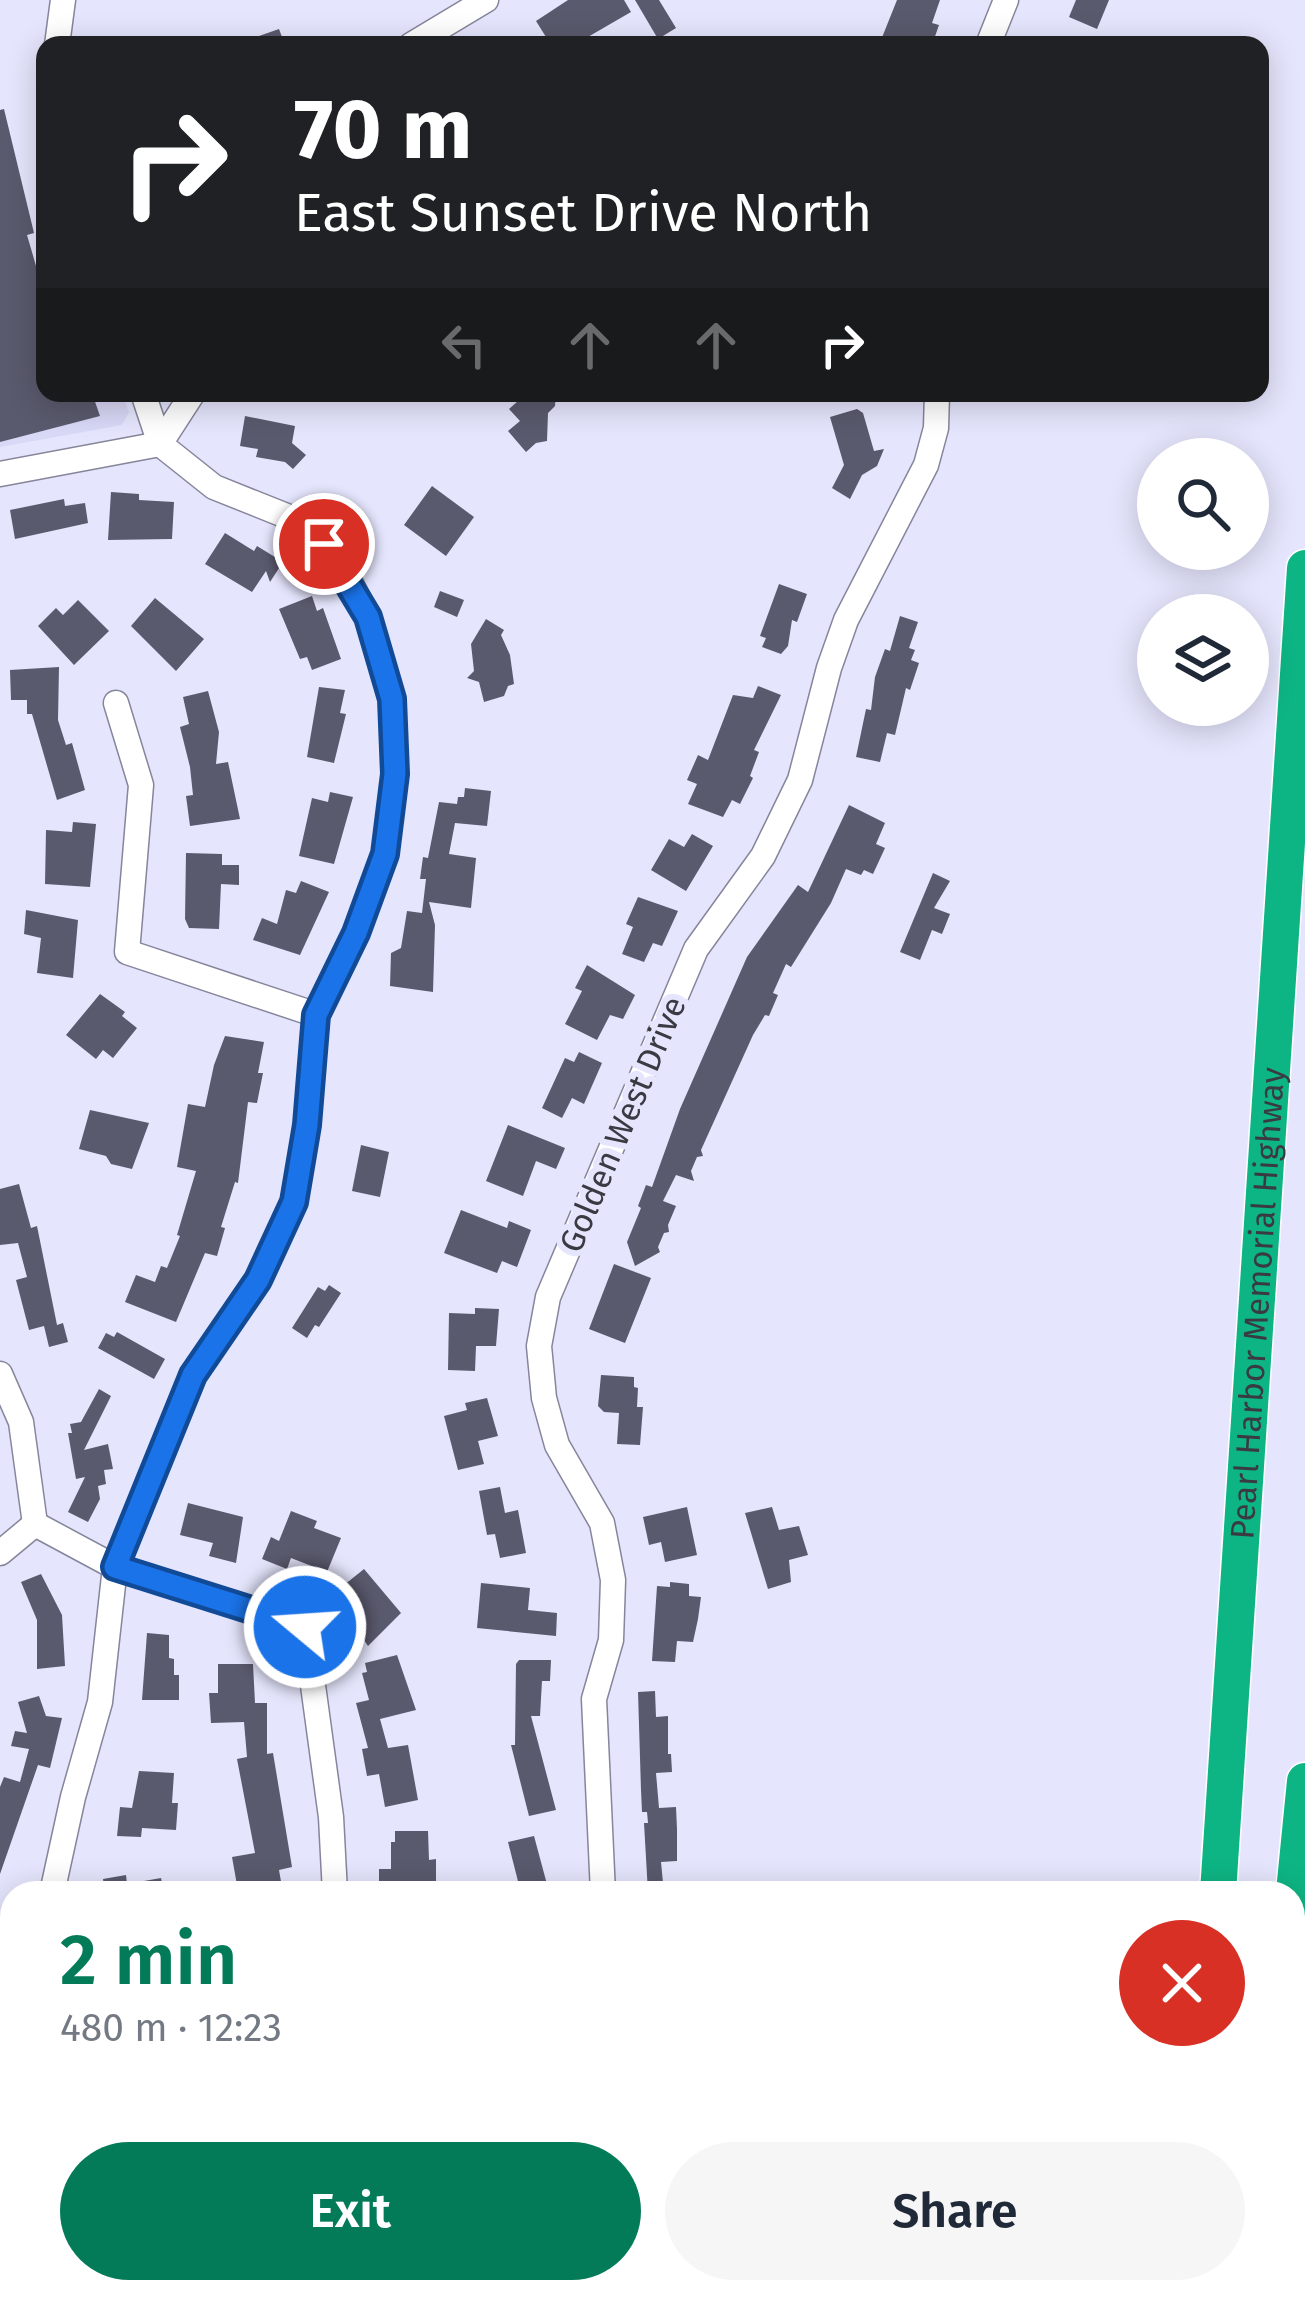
<!DOCTYPE html>
<html lang="en">
<head>
<meta charset="utf-8">
<style>
  body { margin:0; font-family:"Fira Sans",sans-serif; background:#f6f6f7; color:#1f2937; height:100vh; display:flex; flex-direction:column; font-size:45px; white-space:nowrap }
  * { box-sizing:border-box; margin:0 }
  p { font-size:39px; color:#747a83 }
  .icon { flex:none; width:66px; height:66px; fill:none; stroke:currentColor; stroke-width:2; stroke-linecap:round; stroke-linejoin:round }
  .map { position:relative; flex:1; overflow:hidden }
  .details { position:absolute; left:0px; top:1881px; width:1305px; height:423px; display:flex; flex-direction:column; background:#fff; border-radius:36px 36px 0 0; box-shadow:0 6px 30px #0003 }
  .details>* { flex:none }
  .guide { position:absolute; left:36px; top:36px; width:1233px; height:366px; border-radius:24px; box-shadow:0 6px 30px #0003; background:#202124; color:#fff; overflow:hidden }
  .tools { position:absolute; left:1137px; top:438px; display:grid; gap:24px }
  .tools a { display:grid; place-items:center; width:132px; height:132px; border-radius:50%; background:#fff; box-shadow:0 6px 30px #0003; font-size:60px }
  .pin { position:absolute; display:grid; place-items:center; width:102px; height:102px; color:#fff; margin:-51px; border:6px solid #fff; border-radius:50%; box-shadow:0 3px 12px #0007 }
  .me { position:absolute; width:132px; margin:-66px; rotate:288deg; stroke-linejoin:round; filter:drop-shadow(0 0 9px #0008) }
  .turn { display:flex; align-items:center; gap:42px; height:252px; padding:0 60px; font-size:54px }
  .turn .icon { width:156px; height:156px; stroke-width:2.5 }
  .turn b { display:block; font-size:84px; line-height:102px }
  .lanes { display:flex; align-items:center; height:114px; padding:0 60px; background:#0003; justify-content:center; gap:60px; direction:ltr }
  .lanes .off { opacity:.35 }
  .round { display:grid; place-items:center; flex:none; width:126px; height:126px; border-radius:63px; background:#f6f6f7 }
  .overview { display:flex; align-items:center; justify-content:space-between; height:204px; padding:0 60px }
  h1 { font-size:72px; font-weight:600; line-height:90px; color:#047b58 }
  .button { display:flex; gap:24px; margin-top:auto; padding:24px 60px }
  .button a { flex:1; height:138px; border-radius:72px; background:#047b58; color:#fff; font-size:48px; font-weight:600; line-height:138px; text-align:center }
  .button a+a { background:#f6f6f7; color:#1f2937 }
  .map>svg:first-child { display:block }
</style>
</head>
<body>
<div class="map">
<svg width="1305" height="2302" viewBox="0 0 1305 2302">
  <rect width="100%" height="100%" fill="#e5e5fd"/>
  <polygon fill="#d8d8f7" points="45,263 45,393 122,393 129,412 122,425 0,447 0,273"/>
  <g fill="#5a5a6e">
    <polygon points="568,0 624,0 631,12 574,45 551,45 536,21"/>
    <polygon points="635,0 659,0 676,28 658,39"/>
    <polygon points="897,0 940,0 932,23 939,25 932,45 879,45"/>
    <polygon points="1076,0 1109,0 1097,29 1069,17"/>
    <polygon points="279,29 285,45 239,45 239,43"/>
    <polygon points="4,109 34,233 27,235 41,283 45,282 45,393 92,393 100,416 0,442 0,110"/>
    <polygon points="527,393 556,393 555,406 548,413 547,441 536,443 526,452 508,431 520,421 509,409"/>
    <polygon points="857,409 863,413 874,451 884,449 877,466 862,475 850,499 832,488 844,465 830,417"/>
    <polygon points="245,416 295,426 292,443 306,455 293,469 285,462 256,457 258,449 240,446"/>
    <polygon points="432,486 474,517 446,556 404,525"/>
    <polygon points="111,492 139,494 139,500 174,502 172,539 108,540"/>
    <polygon points="64,499 65,506 85,503 88,523 15,539 10,510"/>
    <polygon points="225,533 254,551 257,546 283,562 270,582 266,571 252,592 205,564"/>
    <polygon points="779,584 807,594 797,622 792,620 788,646 781,654 762,647 766,638 760,636"/>
    <polygon points="440,591 464,600 457,617 434,607"/>
    <polygon points="312,596 317,611 323,608 341,659 312,670 307,657 300,659 279,609"/>
    <polygon points="155,598 204,639 176,671 131,626"/>
    <polygon points="78,600 109,631 74,665 38,626 56,608 63,615"/>
    <polygon points="900,616 918,622 909,648 915,650 911,660 919,663 910,690 906,688 895,735 887,733 880,762 856,757 866,709 871,710 875,677 885,649 890,651"/>
    <polygon points="486,619 504,630 501,635 510,655 514,684 508,686 504,696 484,702 479,682 467,678 474,671 471,644"/>
    <polygon points="59,667 58,720 66,745 72,743 85,790 57,800 32,714 27,714 27,700 11,700 10,670"/>
    <polygon points="758,686 781,695 754,750 759,752 750,776 753,778 740,804 732,800 723,817 688,804 697,784 687,780 698,755 708,760 733,695 753,698"/>
    <polygon points="319,687 345,690 340,713 346,714 334,763 307,757"/>
    <polygon points="208,691 219,732 216,764 228,762 240,819 190,826 186,796 193,795 190,767 180,727 189,724 183,697"/>
    <polygon points="465,788 491,791 487,826 455,823 449,854 476,858 471,908 429,902 435,925 433,992 390,986 391,953 401,948 407,911 422,913 426,879 420,879 423,857 428,858 439,802 457,804 458,797 464,797"/>
    <polygon points="330,792 353,797 334,864 299,856 312,798 328,802"/>
    <polygon points="849,805 885,823 876,844 885,848 873,874 864,870 861,875 846,869 831,903 791,967 786,964 773,993 778,995 769,1016 765,1015 753,1035 701,1150 703,1156 697,1157 691,1171 694,1181 676,1175 663,1201 676,1206 668,1225 669,1232 664,1233 658,1247 660,1252 635,1266 627,1242 641,1208 638,1206 646,1185 652,1187 680,1109 747,957 798,885 808,892"/>
    <polygon points="73,822 96,824 90,887 45,884 46,830 72,832"/>
    <polygon points="692,834 713,846 686,891 651,870 669,839 684,847"/>
    <polygon points="186,853 222,854 222,865 239,865 239,885 221,884 219,929 189,928 185,919"/>
    <polygon points="933,873 950,881 934,908 950,914 942,934 932,930 920,960 900,952"/>
    <polygon points="301,881 329,892 300,955 253,940 262,918 277,924 286,890 296,893"/>
    <polygon points="638,897 678,911 662,946 653,943 644,962 622,954 633,927 626,924"/>
    <polygon points="26,910 78,920 73,978 37,973 41,938 24,934"/>
    <polygon points="587,965 635,995 623,1019 610,1015 597,1040 565,1024 582,991 575,988"/>
    <polygon points="100,994 125,1012 122,1016 137,1028 113,1058 103,1050 96,1059 66,1035"/>
    <polygon points="225,1036 264,1042 258,1073 263,1073 257,1103 248,1102 238,1183 235,1182 221,1227 225,1228 217,1256 205,1253 176,1322 125,1302 136,1275 155,1282 161,1266 167,1268 180,1236 177,1235 196,1171 177,1167 188,1104 205,1107 214,1065"/>
    <polygon points="579,1052 602,1063 584,1104 572,1098 562,1118 542,1108 565,1058 574,1062"/>
    <polygon points="90,1110 149,1123 132,1169 111,1164 106,1156 79,1149"/>
    <polygon points="508,1125 565,1148 556,1169 536,1161 523,1196 486,1181"/>
    <polygon points="361,1145 389,1152 380,1197 352,1191"/>
    <polygon points="19,1184 31,1228 37,1226 57,1325 63,1323 68,1342 49,1347 44,1326 29,1330 16,1280 27,1277 18,1243 0,1245 0,1189"/>
    <polygon points="461,1210 507,1228 509,1221 531,1230 517,1267 502,1261 497,1273 444,1253"/>
    <polygon points="614,1264 651,1278 625,1343 589,1329"/>
    <polygon points="329,1285 341,1293 319,1327 315,1325 307,1338 292,1328 318,1287 325,1291"/>
    <polygon points="475,1308 499,1309 496,1346 476,1346 475,1371 448,1370 449,1313 475,1314"/>
    <polygon points="117,1332 165,1359 154,1379 98,1348 106,1333 114,1337"/>
    <polygon points="601,1375 634,1377 634,1387 638,1388 637,1407 643,1407 640,1445 617,1444 619,1413 604,1412 598,1406"/>
    <polygon points="99,1389 111,1396 84,1450 108,1444 113,1469 104,1470 106,1484 98,1486 100,1499 88,1522 68,1512 85,1477 76,1479 68,1433 72,1433 70,1424 81,1422"/>
    <polygon points="487,1398 498,1436 478,1441 484,1464 458,1470 444,1416 467,1410 465,1403"/>
    <polygon points="500,1487 505,1513 518,1510 526,1553 500,1558 495,1534 487,1535 479,1491"/>
    <polygon points="188,1503 243,1517 236,1563 209,1556 213,1543 180,1535"/>
    <polygon points="687,1507 697,1555 665,1562 661,1542 649,1545 643,1517"/>
    <polygon points="772,1507 779,1530 799,1526 808,1555 789,1560 791,1582 768,1589 745,1513"/>
    <polygon points="291,1511 317,1521 314,1528 341,1538 327,1572 291,1558 287,1569 262,1559 271,1537 279,1541"/>
    <polygon points="364,1569 401,1613 368,1646 333,1594"/>
    <polygon points="41,1574 62,1615 65,1666 37,1669 37,1620 21,1582"/>
    <polygon points="670,1582 689,1584 689,1596 701,1597 698,1619 693,1642 677,1641 675,1662 652,1661 657,1586 670,1587"/>
    <polygon points="481,1583 530,1588 528,1610 557,1613 556,1636 477,1628"/>
    <polygon points="147,1633 169,1635 169,1658 174,1659 174,1675 179,1675 179,1700 142,1700"/>
    <polygon points="397,1655 416,1710 380,1719 388,1748 408,1745 418,1800 385,1807 379,1774 367,1776 362,1749 368,1748 356,1703 369,1700 362,1673 367,1672 365,1663"/>
    <polygon points="519,1660 551,1660 550,1681 542,1681 540,1716 531,1716 556,1810 529,1816 511,1745 515,1745 516,1664"/>
    <polygon points="218,1664 253,1664 255,1703 267,1703 267,1754 273,1753 292,1867 279,1870 283,1893 246,1893 244,1883 237,1885 232,1857 255,1853 237,1759 247,1757 244,1722 211,1723 209,1693 218,1693"/>
    <polygon points="655,1691 656,1717 668,1716 668,1754 671,1754 672,1772 656,1773 659,1808 676,1807 677,1829 677,1861 661,1862 664,1893 648,1893 644,1823 648,1823 647,1812 642,1812 641,1790 638,1692"/>
    <polygon points="39,1696 46,1716 62,1718 50,1768 38,1765 0,1874 0,1787 4,1777 20,1782 29,1749 11,1746 15,1731 27,1733 18,1702"/>
    <polygon points="139,1771 174,1773 172,1803 178,1803 176,1830 142,1828 141,1837 117,1836 120,1807 132,1808"/>
    <polygon points="395,1831 428,1831 429,1860 436,1859 436,1888 379,1893 379,1869 391,1869 391,1842 395,1842"/>
    <polygon points="534,1836 548,1888 542,1893 521,1893 508,1842"/>
    <polygon points="126,1875 127,1884 161,1878 164,1893 105,1893 103,1879"/>
  </g>
  <g fill="none" stroke-linecap="round" stroke-linejoin="round">
    <defs>
      <g id="minor">
        <polyline points="57,45 63,0"/>
        <polyline points="411,45 486,0"/>
        <polyline points="988,45 1006,0"/>
        <polyline points="0,474 160,444 193,393"/>
        <polyline points="116,703 141,785 127,952 317,1015"/>
        <polyline points="0,1374 21,1422 35,1524"/>
        <polyline points="0,1553 35,1524 115,1567 305,1627 331,1817 335,1893"/>
        <polyline points="52,1893 73,1797 100,1702 115,1567 193,1375 258,1280 294,1202 307,1125 317,1015 356,933 385,854 395,774 392,699 368,617 350,582 324,545 289,517 214,487 160,444 143,393"/>
        <polyline points="603,1893 594,1699 611,1640 613,1580 602,1523 557,1445 544,1398 539,1346 548,1297 696,949 763,856 800,780 829,668 846,620 926,465 936,428 937,393"/>
        <polyline points="60,2302 61,2292"/>
        <polyline points="412,2302 440,2292"/>
      </g>
      <g id="highway">
        <path id="s1" d="M1218,1893L1305,568"/>
        <polyline points="1293,1902 1305,1781"/>
        <polyline points="1176,2302 1177,2292"/>
        <polyline points="1250,2302 1252,2292"/>
      </g>
    </defs>
    <use href="#minor" stroke="#85859b" stroke-width="27"/>
    <use href="#highway" stroke="#fff" stroke-width="39"/>
    <use href="#minor" stroke="#fff" stroke-width="24"/>
    <use href="#highway" stroke="#0eb584" stroke-width="36"/>
  </g>
  <g fill="none" stroke-linecap="round" stroke-linejoin="round">
    <defs>
      <polyline id="route" points="305,1627 115,1567 193,1375 258,1280 294,1202 307,1125 316,1015 356,933 385,854 395,774 392,699 368,617 324,544"/>
    </defs>
    <use href="#route" stroke="#114b97" stroke-width="30"/>
    <use href="#route" stroke="#1a73e8" stroke-width="21"/>
  </g>
  <g text-anchor="middle" stroke-width="12" stroke-linejoin="round" paint-order="stroke">
    <g font-size="33" fill="#3a3a43" stroke="#e5e5fd">
      <text transform="translate(622 1124) rotate(-67)" y="12">Golden West Drive</text>
      <text dy="12" stroke="none"><textPath href="#s1" startOffset="591">Pearl Harbor Memorial Highway</textPath></text>
    </g>
  </g>
</svg>
<div class="tools">
<a><svg class="icon" aria-label="search" viewBox="0 0 24 24"><circle cx="10" cy="10" r="6"/><path d="M15 15l6 6"/></svg></a>
<a><svg class="icon" aria-label="layers" viewBox="0 0 24 24"><path d="M12 4l9 5-9 5-9-5zM3 14l9 5 9-5"/></svg></a>
</div>
<div class="pin" style="left:324px;top:544px;background:#d93025"><svg class="icon" aria-label="arrive" viewBox="0 0 24 24"><path d="M6 21V4h12l-3 4 3 4H6"/></svg></div>
<svg class="me" style="left:305px;top:1627px" viewBox="-20 -20 40 40"><circle r="17" fill="#1a73e8" stroke="#fff" stroke-width="3"/><path d="M0-11L8 9 0 5-8 9z" fill="#fff"/></svg>
<div class="guide">
<div class="turn"><svg class="icon" aria-label="right" viewBox="0 0 24 24"><path d="M7 20v-9h11M14 6l5 5-5 5"/></svg><div><b>70 m</b>East Sunset Drive North</div></div>
<div class="lanes"><svg class="icon off" aria-label="left" viewBox="0 0 24 24"><path d="M17 20v-9H6M10 6l-5 5 5 5"/></svg><svg class="icon off" aria-label="ahead" viewBox="0 0 24 24"><path d="M12 20V5M6 11l6-6 6 6"/></svg><svg class="icon off" aria-label="ahead" viewBox="0 0 24 24"><path d="M12 20V5M6 11l6-6 6 6"/></svg><svg class="icon" aria-label="right" viewBox="0 0 24 24"><path d="M7 20v-9h11M14 6l5 5-5 5"/></svg></div>
</div>
<section class="details">
<div class="overview"><div><h1>2 min</h1><p>480 m · 12:23</p></div><a class="round" style="background:#d93025;color:#fff"><svg class="icon" aria-label="close" viewBox="0 0 24 24"><path d="M6 6l12 12M18 6L6 18"/></svg></a></div>
<div class="button"><a>Exit</a><a>Share</a></div>
</section>
</div>
</body>
</html>
